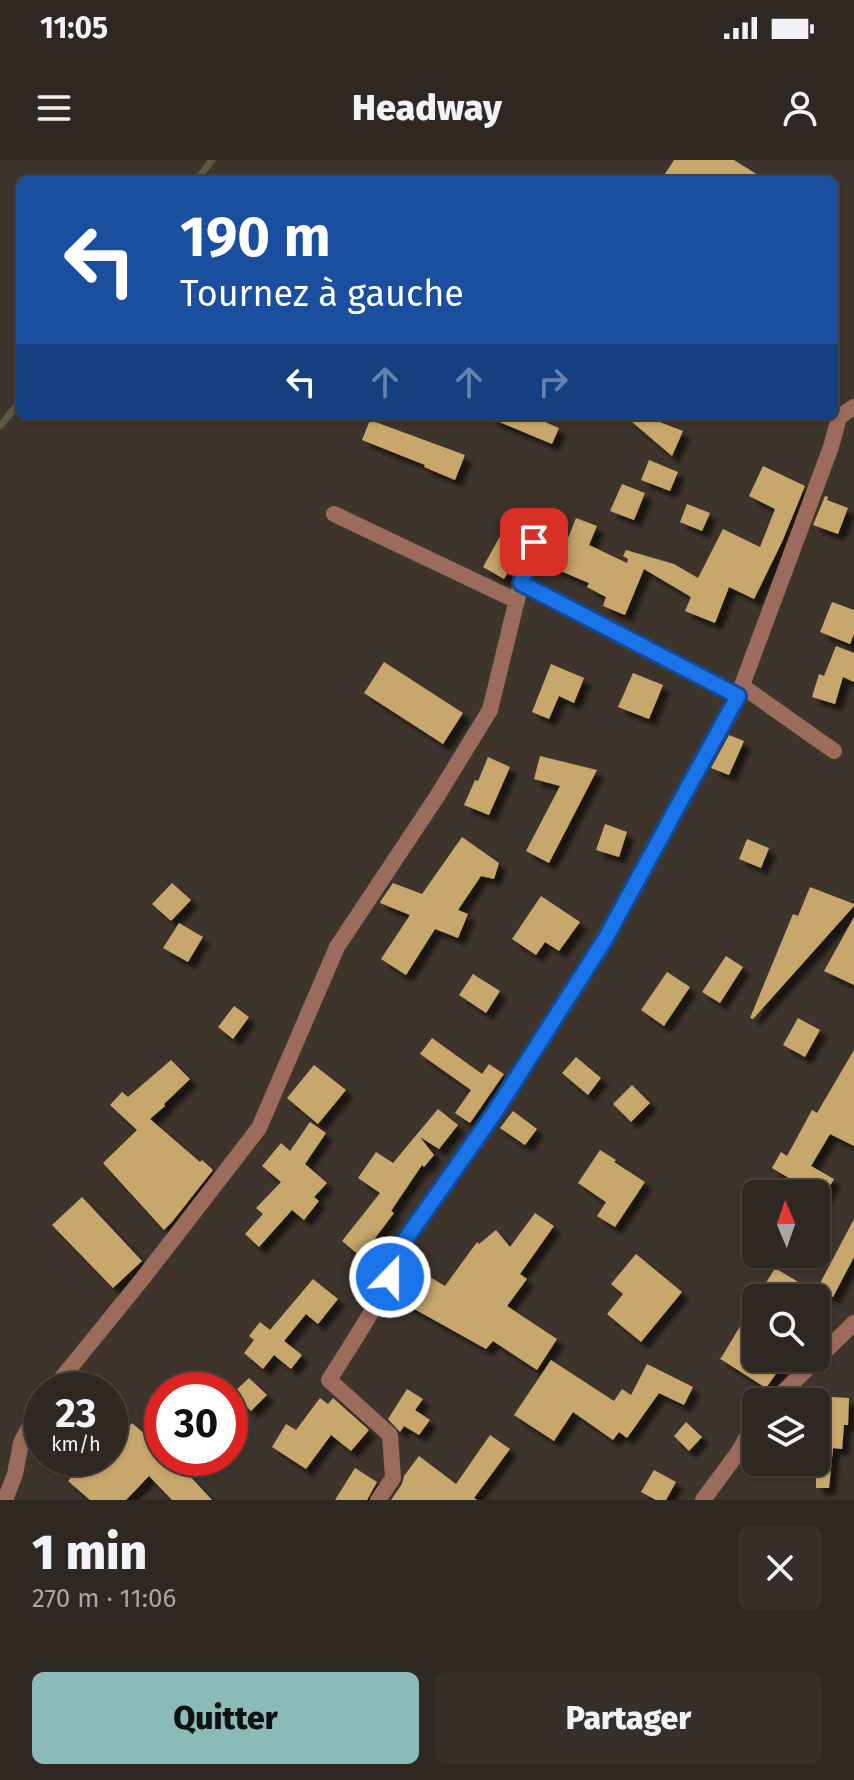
<!DOCTYPE html>
<html lang="fr">
<head>
<meta charset="utf-8">
<style>
  body { margin:0; font-family:"Fira Sans",sans-serif; background:#372f2a; color:#f1f3f6; height:100vh; display:flex; flex-direction:column; font-size:30px; white-space:nowrap }
  * { box-sizing:border-box; margin:0 }
  p { font-size:26px; color:#a7a5a5 }
  .icon { flex:none; width:44px; height:44px; fill:none; stroke:currentColor; stroke-width:2; stroke-linecap:round; stroke-linejoin:round }
  .map { position:relative; height:1340px; overflow:hidden }
  .panel { display:flex; flex-direction:column; background:#2f2721; flex:1 }
  .panel>* { flex:none }
  .banner { position:absolute; left:16px; top:16px; width:822px; height:244px; border-radius:12px; box-shadow:0 2px 6px #0004,0 0 0 2px #4a443f; background:#1a4fa0; color:#fff; overflow:hidden }
  .needle { width:52px; rotate:358deg }
  .fabs { position:absolute; left:742px; top:1020px; display:grid; gap:16px }
  .fabs a { display:grid; place-items:center; width:88px; height:88px; border-radius:12px; background:#2f2721; box-shadow:0 2px 6px #0004,0 0 0 2px #4a443f; font-size:40px }
  .speed { position:absolute; left:24px; top:1212px; display:flex; gap:16px; font-size:40px; font-weight:700; text-align:center }
  .speed>* { display:grid; place-content:center; width:104px; height:104px; border-radius:50%; background:#2f2721; box-shadow:0 2px 6px #0004,0 0 0 2px #4a443f; line-height:1 }
  .speed small { font-size:20px; font-weight:400 }
  .speed .limit { border:12px solid #d22; background:#fff; color:#111 }
  .pin { position:absolute; display:grid; place-items:center; width:68px; height:68px; color:#fff; margin:-34px; border-radius:16px; box-shadow:0 4px 12px #0006 }
  .me { position:absolute; width:88px; margin:-44px; rotate:22deg; stroke-linejoin:round; filter:drop-shadow(0 0 6px #0008) }
  .turn { display:flex; align-items:center; gap:28px; height:168px; padding:0 32px; font-size:36px }
  .turn .icon { width:104px; height:104px; stroke-width:2.5 }
  .turn b { display:block; font-size:56px; line-height:68px }
  .lanes { display:flex; align-items:center; height:76px; padding:0 32px; background:#0003; justify-content:center; gap:40px; direction:ltr }
  .lanes .off { opacity:.35 }
  .round { display:grid; place-items:center; flex:none; width:84px; height:84px; border-radius:12px; background:#372f2a }
  .head { display:flex; align-items:center; justify-content:space-between; height:136px; padding:0 32px }
  h1 { font-size:48px; font-weight:800; line-height:60px }
  .cta { display:flex; gap:16px; margin-top:auto; padding:16px 32px }
  .cta a { flex:1; height:92px; border-radius:12px; background:#8bbbb9; color:#111; font-size:32px; font-weight:800; line-height:92px; text-align:center }
  .cta a+a { background:#372f2a; color:#f1f3f6 }
  .status { display:flex; justify-content:space-between; align-items:center; height:56px; padding:0 40px; background:#2f2721; direction:ltr }
  .status svg { height:22px; fill:currentColor }
  header { display:flex; justify-content:space-between; align-items:center; height:104px; padding:0 32px; background:#2f2721; font-size:36px; font-weight:800 }
  .map>svg:first-child { display:block }
</style>
</head>
<body>
<div class="status"><b>11:05</b><svg viewBox="0 0 49 12"><path d="M0 12V9h3v3zM5 12V6h3v6zM10 12V3h3v9zM15 12V0h3v12zM26 1h20v11H26zM47 4h2v5h-2z"/></svg></div>
<header><svg class="icon" aria-label="menu" viewBox="0 0 24 24"><path d="M4 6h16M4 12h16M4 18h16"/></svg>Headway<svg class="icon" aria-label="person" viewBox="0 0 24 24"><circle cx="12" cy="8" r="4"/><path d="M4 21q1-7 8-7t8 7"/></svg></header>
<div class="map">
<svg width="854" height="1340" viewBox="0 0 854 1340">
  <defs>
    <filter id="shadow"><feDropShadow dx="7" dy="7" stdDeviation="2" flood-color="#0009"/></filter>
  </defs>
  <rect width="100%" height="100%" fill="#3f342c"/>
  <g fill="none" stroke-linecap="round" stroke-linejoin="round">
    <g stroke="#5d583f" stroke-width="7">
      <polyline points="197,20 212,0"/>
      <polyline points="0,266 20,242"/>
    </g>
  </g>
  <g fill="#c7a76c" filter="url(#shadow)">
    <polygon points="674,0 734,0 766,20 661,20"/>
    <polygon points="485,256 531,256 559,268 552,284"/>
    <polygon points="625,256 644,256 683,271 672,296"/>
    <polygon points="370,260 465,295 455,320 424,307 425,305 362,280"/>
    <polygon points="649,300 678,312 670,331 641,320"/>
    <polygon points="763,306 805,326 782,382 754,439 729,427 715,463 685,451 691,437 644,409 625,455 603,446 606,437 587,427 589,423 539,402 547,379 564,388 576,358 597,366 589,385 627,403 628,399 623,396 626,390 674,404 698,418 723,369 760,387 775,349 749,336"/>
    <polygon points="622,324 645,333 634,360 610,351"/>
    <polygon points="825,336 828,337 827,340 848,348 838,374 813,365"/>
    <polygon points="687,344 710,353 702,371 680,362"/>
    <polygon points="509,360 527,369 519,393 504,419 483,407"/>
    <polygon points="832,442 854,450 854,474 850,484 820,472"/>
    <polygon points="836,486 854,493 854,522 843,517 835,544 812,537 819,514 824,516"/>
    <polygon points="384,502 463,553 443,584 364,533"/>
    <polygon points="551,504 584,518 574,543 559,536 549,559 532,552"/>
    <polygon points="633,513 663,525 649,559 618,547"/>
    <polygon points="729,575 744,581 729,615 711,608"/>
    <polygon points="540,596 597,610 549,703 526,691 560,626 534,619"/>
    <polygon points="488,597 510,607 489,655 464,645 475,620 478,621"/>
    <polygon points="605,664 627,672 619,697 596,690"/>
    <polygon points="462,677 499,703 494,719 481,716 458,750 468,754 458,778 435,769 406,815 381,799 410,755 380,743 380,742 393,723 422,734"/>
    <polygon points="747,679 769,688 761,708 739,699"/>
    <polygon points="172,723 191,740 171,761 152,744"/>
    <polygon points="810,727 854,744 854,746 753,859 750,858 793,754 798,756"/>
    <polygon points="541,736 580,762 559,791 545,782 536,795 512,779"/>
    <polygon points="854,757 854,825 824,811"/>
    <polygon points="179,763 203,777 188,802 163,788"/>
    <polygon points="726,796 743,807 720,843 702,832"/>
    <polygon points="667,812 690,827 664,866 641,850"/>
    <polygon points="473,814 500,831 486,853 459,835"/>
    <polygon points="234,846 249,857 233,879 218,867"/>
    <polygon points="798,858 820,870 805,897 783,885"/>
    <polygon points="432,878 482,914 489,904 504,914 470,963 455,953 471,930 420,894"/>
    <polygon points="854,890 854,986 830,974 811,1006 834,1019 823,1038 772,1008 781,992 787,996 812,950 817,953"/>
    <polygon points="576,897 601,918 588,935 562,913"/>
    <polygon points="171,900 190,919 164,944 165,946 150,959 200,1002 202,1000 213,1010 172,1062 164,1070 103,1003 137,970 110,945 122,932 128,937"/>
    <polygon points="314,905 346,930 318,964 287,938"/>
    <polygon points="632,925 650,943 631,962 613,944"/>
    <polygon points="438,949 458,965 439,989 420,977 434,995 424,1007 422,1005 391,1051 394,1053 361,1097 342,1081 380,1033 358,1018 376,992 393,1003"/>
    <polygon points="513,951 537,969 525,985 500,968"/>
    <polygon points="310,962 326,973 305,1004 327,1023 314,1037 319,1041 304,1060 292,1050 259,1087 245,1074 263,1054 256,1048 281,1022 262,1006 281,983 290,991"/>
    <polygon points="600,990 616,1000 614,1002 645,1022 615,1067 597,1056 606,1042 578,1023"/>
    <polygon points="82,1037 142,1101 113,1128 52,1065"/>
    <polygon points="535,1053 554,1066 520,1114 527,1119 507,1146 557,1179 537,1210 493,1181 486,1189 400,1141 418,1110 445,1126 477,1082 479,1084 496,1070 510,1087"/>
    <polygon points="854,1059 854,1097 833,1137 817,1129"/>
    <polygon points="636,1094 682,1132 641,1182 607,1154 623,1134 611,1124"/>
    <polygon points="775,1108 825,1138 757,1138"/>
    <polygon points="313,1119 338,1139 318,1164 306,1154 284,1181 302,1195 291,1209 274,1195 263,1209 244,1193 254,1180 249,1176 260,1162 270,1170"/>
    <polygon points="756,1140 756,1198 787,1198 766,1228 719,1198 721,1198"/>
    <polygon points="551,1200 614,1241 622,1229 631,1235 647,1204 693,1227 684,1245 659,1233 627,1278 619,1272 613,1280 573,1252 554,1281 514,1255"/>
    <polygon points="249,1218 267,1235 251,1251 233,1233"/>
    <polygon points="407,1229 423,1239 415,1250 430,1260 419,1275 404,1266 400,1272 388,1259"/>
    <polygon points="816,1236 849,1238 848,1265 844,1265 842,1289 833,1288 829,1328 816,1328"/>
    <polygon points="320,1238 328,1244 333,1238 369,1270 351,1291 331,1275 306,1309 272,1287 286,1264 296,1270"/>
    <polygon points="686,1262 702,1277 689,1291 674,1276"/>
    <polygon points="132,1263 162,1289 162,1298 173,1298 212,1340 172,1340 149,1316 126,1340 90,1340 68,1321 87,1300 94,1305 101,1298 110,1298 110,1288"/>
    <polygon points="490,1275 510,1289 474,1338 477,1340 391,1340 402,1324 404,1316 419,1296 456,1324"/>
    <polygon points="355,1308 377,1322 367,1340 335,1340"/>
    <polygon points="654,1310 676,1322 666,1340 656,1340 641,1332"/>
  </g>
  <g fill="none" stroke-linecap="round" stroke-linejoin="round">
    <g stroke="#9b6c5c" stroke-width="16">
      <polyline points="334,354 517,441"/>
      <polyline points="521,423 738,536"/>
      <polyline points="742,526 834,591"/>
      <polyline points="52,1230 143,1118 259,968 337,787 436,638 490,550 521,423 541,361"/>
      <polyline points="773,1242 854,1163"/>
      <polyline points="5,1340 15,1314 21,1283 42,1242"/>
      <path d="M378,1340L393,1318L390,1275L329,1220C357,1175 389,1130 405,1080L493,955L604,781L738,536L831,287L839,257L854,247"/>
      <polyline points="703,1340 737,1294 756,1262"/>
    </g>
  </g>
  <g fill="none" stroke-linecap="round" stroke-linejoin="round">
    <defs>
      <polyline id="route" points="390,1117 399,1098 405,1080 493,955 604,781 738,536 521,423 534,382"/>
    </defs>
    <use href="#route" stroke="#114b97" stroke-width="20"/>
    <use href="#route" stroke="#1a73e8" stroke-width="14"/>
  </g>
</svg>
<div class="fabs">
<a><svg class="needle" viewBox="-14 -14 28 28"><path d="M0-13l5 13h-10z" fill="#e53935"/><path d="M0 13l5-13h-10z" fill="#a7a5a5"/></svg></a>
<a><svg class="icon" aria-label="search" viewBox="0 0 24 24"><circle cx="10" cy="10" r="6"/><path d="M15 15l6 6"/></svg></a>
<a><svg class="icon" aria-label="layers" viewBox="0 0 24 24"><path d="M12 4l9 5-9 5-9-5zM3 14l9 5 9-5"/></svg></a>
</div>
<div class="speed"><div>23<small>km/h</small></div><div class="limit">30</div></div>
<div class="pin" style="left:534px;top:382px;background:#d93025"><svg class="icon" aria-label="arrive" viewBox="0 0 24 24"><path d="M6 21V4h12l-3 4 3 4H6"/></svg></div>
<svg class="me" style="left:390px;top:1117px" viewBox="-20 -20 40 40"><circle r="17" fill="#1a73e8" stroke="#fff" stroke-width="3"/><path d="M0-11L8 9 0 5-8 9z" fill="#fff"/></svg>
<div class="banner">
<div class="turn"><svg class="icon" aria-label="left" viewBox="0 0 24 24"><path d="M17 20v-9H6M10 6l-5 5 5 5"/></svg><div><b>190 m</b>Tournez à gauche</div></div>
<div class="lanes"><svg class="icon" aria-label="left" viewBox="0 0 24 24"><path d="M17 20v-9H6M10 6l-5 5 5 5"/></svg><svg class="icon off" aria-label="ahead" viewBox="0 0 24 24"><path d="M12 20V5M6 11l6-6 6 6"/></svg><svg class="icon off" aria-label="ahead" viewBox="0 0 24 24"><path d="M12 20V5M6 11l6-6 6 6"/></svg><svg class="icon off" aria-label="right" viewBox="0 0 24 24"><path d="M7 20v-9h11M14 6l5 5-5 5"/></svg></div>
</div>
</div>
<section class="panel">
<div class="head"><div><h1>1 min</h1><p>270 m · 11:06</p></div><a class="round"><svg class="icon" aria-label="close" viewBox="0 0 24 24"><path d="M6 6l12 12M18 6L6 18"/></svg></a></div>
<div class="cta"><a>Quitter</a><a>Partager</a></div>
</section>
</body>
</html>
